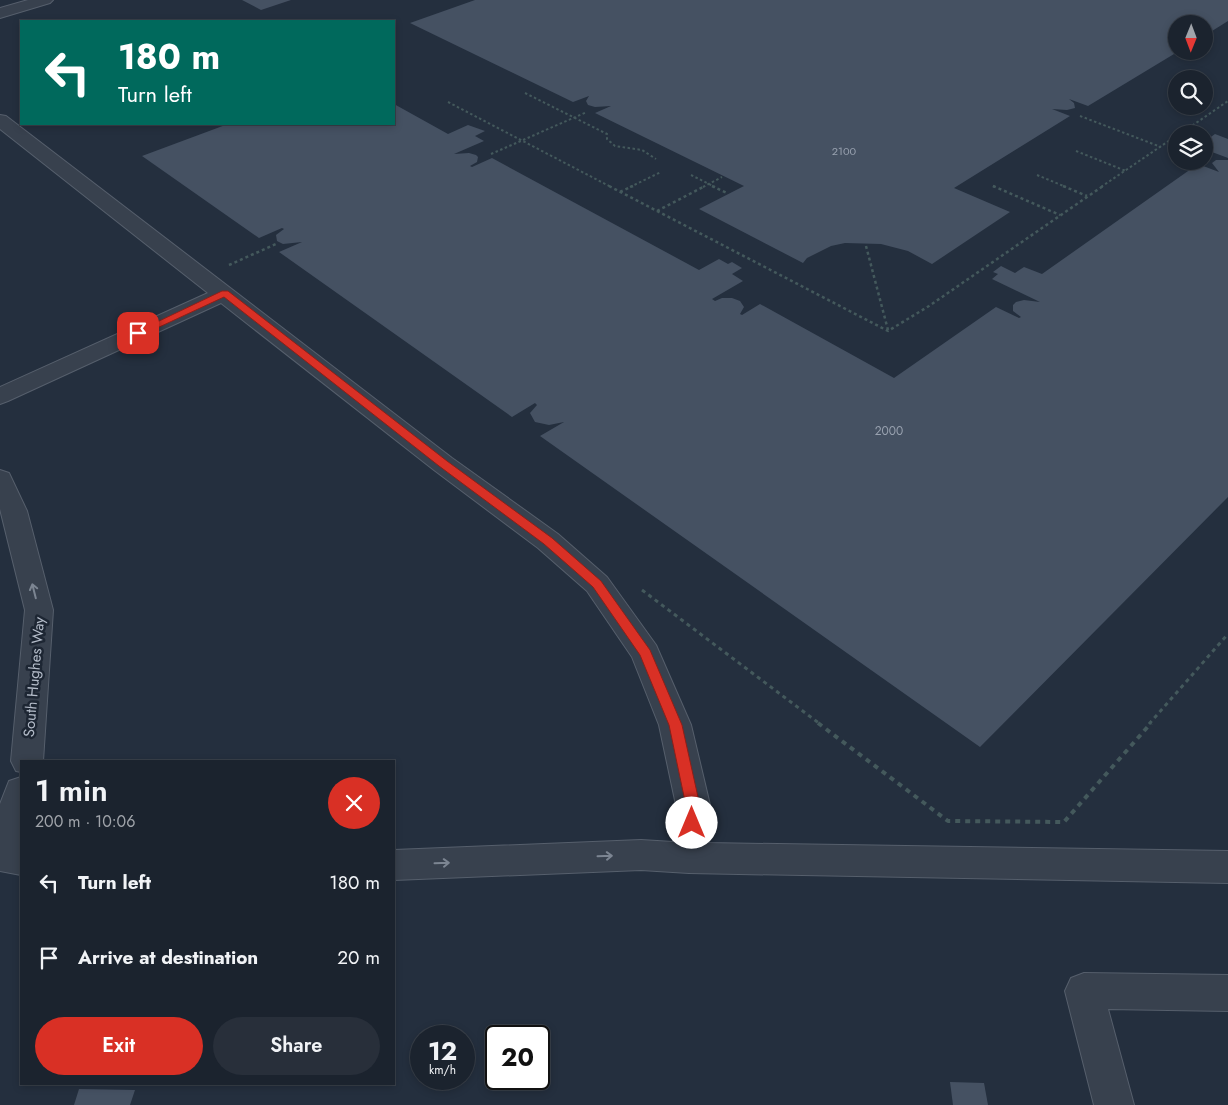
<!DOCTYPE html>
<html lang="en">
<head>
<meta charset="utf-8">
<style>
  body { margin:0; font-family:Jost,sans-serif; background:#282f3a; color:#f1f3f6; height:100vh; display:flex; flex-direction:column; font-size:19px; white-space:nowrap }
  * { box-sizing:border-box; margin:0 }
  p { font-size:16px; color:#a0a4aa }
  .icon { flex:none; width:28px; height:28px; fill:none; stroke:currentColor; stroke-width:2; stroke-linecap:round; stroke-linejoin:round }
  .map { position:relative; flex:1; overflow:hidden }
  .side { position:absolute; left:20px; top:760px; width:375px; height:325px; display:flex; flex-direction:column; background:#1b232e; border-radius:0px; box-shadow:0 2px 8px #0003,0 0 0 1px #39404a }
  .side>* { flex:none }
  .banner { position:absolute; left:20px; top:20px; width:375px; height:105px; border-radius:0px; box-shadow:0 2px 8px #0003,0 0 0 1px #39404a; background:#00695c; color:#fff; overflow:hidden }
  .needle { width:32px; rotate:181deg }
  .buttons { position:absolute; left:1168px; top:15px; display:grid; gap:10px }
  .buttons a { display:grid; place-items:center; width:45px; height:45px; border-radius:50%; background:#1b232e; box-shadow:0 2px 8px #0003,0 0 0 1px #39404a; font-size:25px }
  .speed { position:absolute; left:410px; top:1025px; display:flex; gap:10px; font-size:25px; font-weight:700; text-align:center }
  .speed>* { display:grid; place-content:center; width:65px; height:65px; border-radius:50%; background:#1b232e; box-shadow:0 2px 8px #0003,0 0 0 1px #39404a; line-height:1 }
  .speed small { font-size:12px; font-weight:400 }
  .speed .limit { border:2px solid #111; border-radius:8px; background:#fff; color:#111 }
  .pin { position:absolute; display:grid; place-items:center; width:42px; height:42px; color:#fff; margin:-21px; border-radius:10px; box-shadow:0 2px 8px #0006 }
  .me { position:absolute; width:55px; margin:-28px; rotate:0deg; stroke-linejoin:round; filter:drop-shadow(0 0 4px #0008) }
  .turn { display:flex; align-items:center; gap:18px; height:105px; padding:0 15px; font-size:22px }
  .turn .icon { width:65px; height:65px; stroke-width:2.5 }
  .turn b { display:block; font-size:35px; line-height:42px }
  .round { display:grid; place-items:center; flex:none; width:52px; height:52px; border-radius:26px; background:#282f3a }
  .summary { display:flex; align-items:center; justify-content:space-between; height:85px; padding:0 15px }
  h1 { font-size:30px; font-weight:600; line-height:38px }
  .button { display:flex; gap:10px; margin-top:auto; padding:10px 15px }
  .button a { flex:1; height:58px; border-radius:30px; background:#d93025; color:#fff; font-size:20px; font-weight:600; line-height:58px; text-align:center }
  .button a+a { background:#282f3a; color:#f1f3f6 }
  ul { padding:0; list-style:none }
  li { display:flex; align-items:center; gap:15px; height:75px; padding:0 15px }
  li div { flex:1 }
  li b { display:block; font-size:19px }
  li em { font-style:normal }
  .map>svg:first-child { display:block }
</style>
</head>
<body>
<div class="map">
<svg width="1228" height="1105" viewBox="0 0 1228 1105">
  <rect width="100%" height="100%" fill="#242f3e"/>
  <g fill="#455162">
    <polygon points="242,0 291,0 261,10"/>
    <polygon points="475,0 1228,0 1228,21 1204,36 1204,24 1176,24 1176,51 1179,51 1088,106 1069,99 1074,103 1075,108 1067,110 1052,109 1070,116 954,188 1010,212 932,264 908,251 881,244 845,243 831,246 807,258 803,263 699,209 744,186 595,113 611,106 595,107 588,105 586,101 589,96 573,102 410,23"/>
    <polygon points="394,104 448,134 468,125 485,131 475,136 484,141 454,154 469,153 476,155 478,157 477,162 470,166 472,167 492,158 699,270 719,259 728,264 732,262 742,268 732,274 743,281 712,299 715,301 722,298 732,298 740,301 744,307 740,314 742,315 760,304 894,378 996,307 1019,318 1021,317 1013,311 1013,305 1016,302 1024,300 1040,302 992,279 998,274 993,272 1001,266 1015,273 1024,267 1042,274 1198,164 1219,172 1212,163 1216,160 1228,160 1228,497 980,747 540,436 564,422 549,425 535,422 530,413 537,405 535,403 512,417 279,252 302,242 283,244 277,241 276,235 284,229 282,228 259,238 142,156 228,124 394,124"/>
    <polygon points="1215,134 1228,139 1228,158 1204,149 1204,137 1208,139"/>
    <polygon points="950,1082 984,1083 988,1105 953,1105"/>
    <polygon points="79,1089 135,1090 130,1105 74,1105"/>
  </g>
  <g fill="none" stroke-linecap="round" stroke-linejoin="round">
    <defs>
      <g id="minor">
        <polygon points="28,0 53,0 50,3 0,18 0,8"/>
        <polygon points="0,115 6,116 452,458 558,534 607,577 656,645 691,725 710,805 707,843 1228,851 1228,883 689,873 641,870 394,880 394,850 641,840 673,842 676,805 659,725 632,657 587,591 538,548 434,470 221,303 8,401 0,404 0,387 208,293 0,129"/>
        <polygon points="0,470 9,473 27,511 53,610 43,761 21,761 21,772 16,771 11,761 25,610 0,509"/>
        <polygon points="21,777 21,838 19,844 21,845 21,875 0,871 0,804 9,781"/>
        <polygon points="1084,973 1228,975 1228,1011 1108,1009 1134,1105 1094,1105 1065,991 1071,978"/>
      </g>
    </defs>
    <use href="#minor" stroke="#565f6c" stroke-width="2"/>
    <g stroke="#44595c" stroke-width="2" stroke-dasharray="2.5 2.5" stroke-linecap="butt">
      <polyline points="525,93 607,134 607,139 615,146 642,150 656,159"/>
      <polyline points="448,102 611,187"/>
      <polyline points="1080,116 1161,147"/>
      <polyline points="1180,134 1228,101"/>
      <polyline points="1076,151 1126,171"/>
      <polyline points="491,154 587,112"/>
      <polyline points="691,175 715,187"/>
      <polyline points="1037,175 1066,187"/>
      <polyline points="993,186 995,187"/>
      <polyline points="630,187 661,172"/>
      <polyline points="703,187 722,177"/>
      <polyline points="1101,187 1176,136"/>
    </g>
    <g stroke="#44595c" stroke-width="2.5" stroke-dasharray="3 3" stroke-linecap="butt">
      <polyline points="609,186 888,331 929,306 1103,186"/>
      <polyline points="712,186 727,193"/>
      <polyline points="993,186 1060,215"/>
      <polyline points="1063,186 1087,196"/>
      <polyline points="620,192 633,186"/>
      <polyline points="657,211 705,186"/>
      <polyline points="866,246 888,330"/>
      <polyline points="229,265 276,244"/>
    </g>
    <g stroke="#44595c" stroke-width="3" stroke-dasharray="4 4" stroke-linecap="butt">
      <polyline points="642,590 820,724"/>
      <polyline points="1149,724 1228,634"/>
    </g>
    <polyline stroke="#44595c" stroke-width="4" stroke-dasharray="5 5" stroke-linecap="butt" points="818,723 948,821 1064,822 1151,723"/>
    <use href="#minor" fill="#38414e" fill-rule="evenodd"/>
  </g>
  <defs><path id="oneway-shaft" d="M-6 0H5M1.5-3L5.5 0L1.5 3" fill="none" stroke-width="1.6" stroke-linecap="round" stroke-linejoin="round" transform="scale(1.25)"/></defs>
  <g stroke="#7c8592">
    <use href="#oneway-shaft" transform="translate(34 591) rotate(-104)"/>
    <use href="#oneway-shaft" transform="translate(605 856) rotate(-2)"/>
    <use href="#oneway-shaft" transform="translate(442 863) rotate(-2)"/>
  </g>
  <polygon fill="#d93025" stroke="#8d1f18" points="222,291 228,291 447,461 552,538 601,581 650,650 682,725 700,806 696,827 692,829 687,827 685,823 686,806 669,725 640,655 593,587 544,544 439,466 224,297 142,335 138,335 134,333"/>
  <g text-anchor="middle" stroke-width="5" stroke-linejoin="round" paint-order="stroke">
    <g font-size="11" fill="#98a1af">
      <text x="844" y="155">2100</text>
    </g>
    <g font-size="12" fill="#98a1af">
      <text x="889" y="435">2000</text>
    </g>
    <g font-size="15" fill="#b4bcc9" stroke="#1d2633">
      <text transform="translate(34 677) rotate(-85)" y="5">South Hughes Way</text>
    </g>
  </g>
</svg>
<div class="buttons">
<a><svg class="needle" viewBox="-14 -14 28 28"><path d="M0-13l5 13h-10z" fill="#e53935"/><path d="M0 13l5-13h-10z" fill="#a0a4aa"/></svg></a>
<a><svg class="icon" aria-label="search" viewBox="0 0 24 24"><circle cx="10" cy="10" r="6"/><path d="M15 15l6 6"/></svg></a>
<a><svg class="icon" aria-label="layers" viewBox="0 0 24 24"><path d="M12 4l9 5-9 5-9-5zM3 14l9 5 9-5"/></svg></a>
</div>
<div class="speed"><div>12<small>km/h</small></div><div class="limit">20</div></div>
<div class="pin" style="left:138px;top:333px;background:#d93025"><svg class="icon" aria-label="arrive" viewBox="0 0 24 24"><path d="M6 21V4h12l-3 4 3 4H6"/></svg></div>
<svg class="me" style="left:692px;top:823px" viewBox="-20 -20 40 40"><circle r="19" fill="#fff"/><path d="M0-13L10 11 0 6-10 11z" fill="#d93025"/></svg>
<div class="banner">
<div class="turn"><svg class="icon" aria-label="left" viewBox="0 0 24 24"><path d="M17 20v-9H6M10 6l-5 5 5 5"/></svg><div><b>180 m</b>Turn left</div></div>
</div>
<section class="side">
<div class="summary"><div><h1>1 min</h1><p>200 m · 10:06</p></div><a class="round" style="background:#d93025;color:#fff"><svg class="icon" aria-label="close" viewBox="0 0 24 24"><path d="M6 6l12 12M18 6L6 18"/></svg></a></div>
<ul>
<li><svg class="icon" aria-label="left" viewBox="0 0 24 24"><path d="M17 20v-9H6M10 6l-5 5 5 5"/></svg><div><b>Turn left</b></div><em>180 m</em></li>
<li><svg class="icon" aria-label="arrive" viewBox="0 0 24 24"><path d="M6 21V4h12l-3 4 3 4H6"/></svg><div><b>Arrive at destination</b></div><em>20 m</em></li>
</ul>
<div class="button"><a>Exit</a><a>Share</a></div>
</section>
</div>
</body>
</html>
